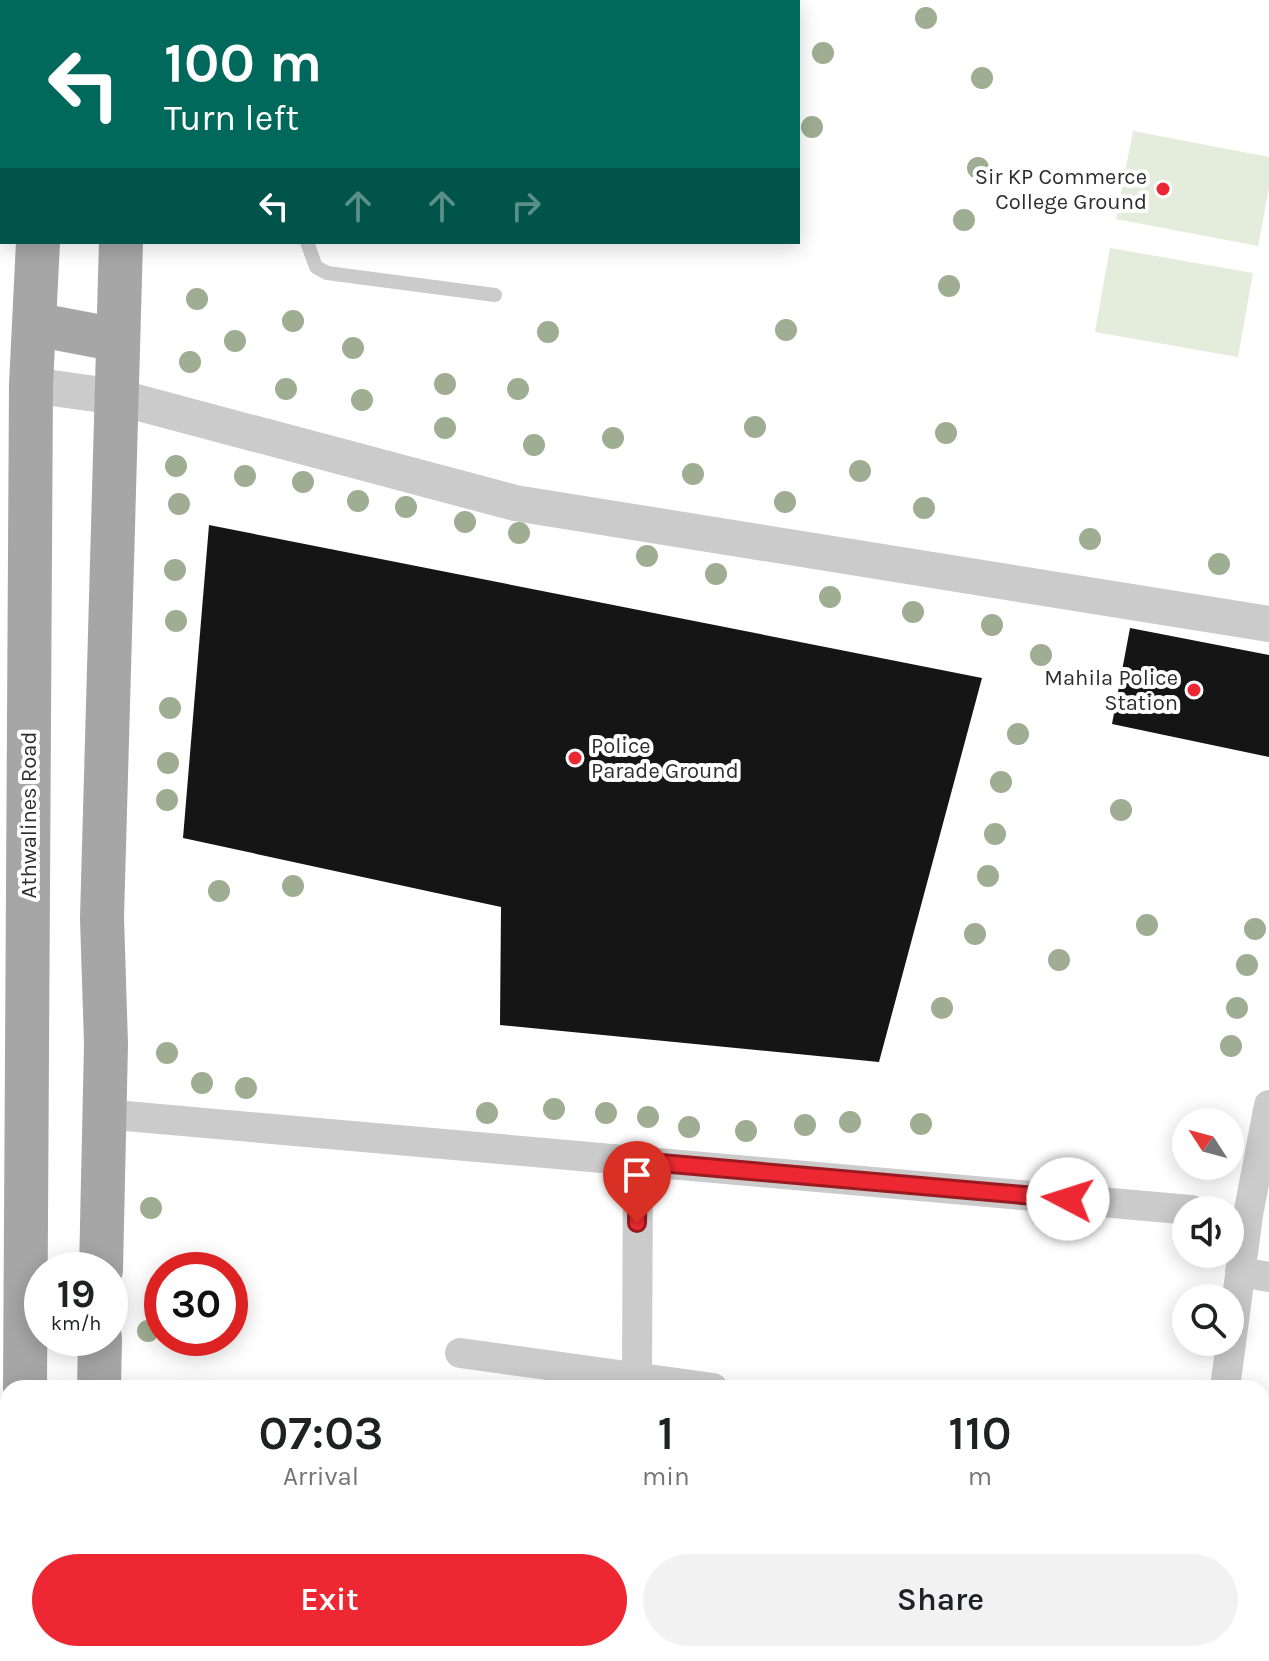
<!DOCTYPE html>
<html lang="en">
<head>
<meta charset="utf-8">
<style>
  body { margin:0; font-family:Karla,sans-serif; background:#f2f2f2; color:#202124; height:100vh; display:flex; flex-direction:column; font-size:30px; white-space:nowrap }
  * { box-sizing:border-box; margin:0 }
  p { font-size:26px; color:#757577 }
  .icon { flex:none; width:44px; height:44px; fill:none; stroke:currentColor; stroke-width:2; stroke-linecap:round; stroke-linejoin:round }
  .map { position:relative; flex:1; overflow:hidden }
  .panel { position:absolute; left:0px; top:1380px; width:1270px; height:282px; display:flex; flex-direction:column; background:#fff; border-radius:24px 24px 0 0; box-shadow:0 4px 20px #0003 }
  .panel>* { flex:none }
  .guide { position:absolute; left:0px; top:0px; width:800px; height:244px; box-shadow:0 4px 20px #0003; background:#00695c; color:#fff; overflow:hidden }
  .needle { width:52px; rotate:306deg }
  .tools { position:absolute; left:1172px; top:1108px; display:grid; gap:16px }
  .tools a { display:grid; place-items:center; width:72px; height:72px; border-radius:50%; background:#fff; box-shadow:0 4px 20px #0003; font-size:40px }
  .speed { position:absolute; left:24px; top:1252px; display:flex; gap:16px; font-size:40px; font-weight:700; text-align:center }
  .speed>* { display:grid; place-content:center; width:104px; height:104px; border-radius:50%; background:#fff; box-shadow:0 4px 20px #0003; line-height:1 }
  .speed small { font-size:20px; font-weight:400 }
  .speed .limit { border:12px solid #d22; background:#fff; color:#111 }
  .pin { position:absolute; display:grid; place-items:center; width:68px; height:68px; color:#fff; margin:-82px -34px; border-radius:50% 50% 50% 0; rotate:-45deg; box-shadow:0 0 8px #0007 }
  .pin .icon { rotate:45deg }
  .me { position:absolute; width:88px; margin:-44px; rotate:275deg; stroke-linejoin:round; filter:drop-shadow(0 0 6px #0008) }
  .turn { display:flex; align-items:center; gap:28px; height:168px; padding:0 32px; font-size:36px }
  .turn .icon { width:104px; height:104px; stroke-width:2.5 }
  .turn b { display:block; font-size:56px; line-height:68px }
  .lanes { display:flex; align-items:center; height:76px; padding:0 32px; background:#0003; justify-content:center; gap:40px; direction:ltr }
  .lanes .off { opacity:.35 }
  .eta { display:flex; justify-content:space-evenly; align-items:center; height:136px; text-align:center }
  .eta b { font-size:48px; font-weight:600; line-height:56px }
  .primary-button { display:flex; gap:16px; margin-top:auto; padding:16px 32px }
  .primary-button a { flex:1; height:92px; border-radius:48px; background:#ed2832; color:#fff; font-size:32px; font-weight:600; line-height:92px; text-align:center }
  .primary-button a+a { background:#f2f2f2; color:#202124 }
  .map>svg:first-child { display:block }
</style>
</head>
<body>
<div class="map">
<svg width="1269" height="1661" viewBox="0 0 1269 1661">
  <rect width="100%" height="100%" fill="#fff"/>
  <g fill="#e4ecdb">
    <polygon points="1133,131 1269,157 1269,188 1258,246 1116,219"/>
    <polygon points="1110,248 1253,273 1238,357 1095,332"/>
    <polygon points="679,1654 838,1654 837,1661 677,1661"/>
  </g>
  <g fill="#151515">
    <polygon points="209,525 982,678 879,1062 500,1025 501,907 183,838"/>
    <polygon points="1130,628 1269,655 1269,757 1112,724"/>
  </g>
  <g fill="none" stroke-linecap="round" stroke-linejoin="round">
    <g stroke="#cbcbcb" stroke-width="14">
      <polyline points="317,2 317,0"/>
      <polyline points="0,93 2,93"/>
      <polyline points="307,242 316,267 327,273 495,295"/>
      <polyline points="1173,1661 1175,1654"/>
    </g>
    <g stroke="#cbcbcb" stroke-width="30">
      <polyline points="103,1114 1191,1210"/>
      <polyline points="1240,1272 1269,1277"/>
      <polyline points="460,1353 713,1388"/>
      <polyline points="637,1376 638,1161"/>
      <polyline points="1225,1388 1248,1215 1269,1105"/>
      <polyline points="0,1604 8,1604"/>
    </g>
    <polyline stroke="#cbcbcb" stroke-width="36" points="31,385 117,397 515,503 1269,624"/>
    <polyline stroke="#b8b8b8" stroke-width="42" points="68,1661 69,1654"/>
    <g stroke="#a6a6a6" stroke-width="44">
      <polyline points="47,2 47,0"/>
      <polyline points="126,2 126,0"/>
      <polyline points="34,324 118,340"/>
      <polyline points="101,1270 106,1044 102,918 121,242"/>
      <polyline points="25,1388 31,385 38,242"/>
      <polyline points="99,1388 100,1338"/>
      <polyline points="23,1661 23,1654"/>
      <polyline points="95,1661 96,1654"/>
    </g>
  </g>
  <g fill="#9fae92">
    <circle cx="926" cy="18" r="11"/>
    <circle cx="823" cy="53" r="11"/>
    <circle cx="982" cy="78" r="11"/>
    <circle cx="812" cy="127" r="11"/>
    <circle cx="978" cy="168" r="11"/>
    <circle cx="964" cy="220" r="11"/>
    <circle cx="949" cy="286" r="11"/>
    <circle cx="197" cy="299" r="11"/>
    <circle cx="293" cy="321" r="11"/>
    <circle cx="786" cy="330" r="11"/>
    <circle cx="548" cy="332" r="11"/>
    <circle cx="235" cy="341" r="11"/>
    <circle cx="353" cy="348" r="11"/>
    <circle cx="190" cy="362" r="11"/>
    <circle cx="445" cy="384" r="11"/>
    <circle cx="286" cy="389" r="11"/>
    <circle cx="518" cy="389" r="11"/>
    <circle cx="362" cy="400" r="11"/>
    <circle cx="755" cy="427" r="11"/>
    <circle cx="445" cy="428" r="11"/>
    <circle cx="946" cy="433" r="11"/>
    <circle cx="613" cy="438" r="11"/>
    <circle cx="534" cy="445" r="11"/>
    <circle cx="176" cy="466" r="11"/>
    <circle cx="860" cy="471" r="11"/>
    <circle cx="693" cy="474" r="11"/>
    <circle cx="245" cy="476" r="11"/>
    <circle cx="303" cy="482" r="11"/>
    <circle cx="358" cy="501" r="11"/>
    <circle cx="785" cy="502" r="11"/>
    <circle cx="179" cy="504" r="11"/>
    <circle cx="406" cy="507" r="11"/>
    <circle cx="924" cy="508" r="11"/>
    <circle cx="465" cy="522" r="11"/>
    <circle cx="519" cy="533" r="11"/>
    <circle cx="1090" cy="539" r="11"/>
    <circle cx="647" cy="556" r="11"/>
    <circle cx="1219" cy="564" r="11"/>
    <circle cx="175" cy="570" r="11"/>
    <circle cx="716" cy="574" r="11"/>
    <circle cx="830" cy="597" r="11"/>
    <circle cx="913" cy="612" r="11"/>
    <circle cx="176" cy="621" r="11"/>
    <circle cx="992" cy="625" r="11"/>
    <circle cx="1041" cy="655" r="11"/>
    <circle cx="170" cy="708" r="11"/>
    <circle cx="1018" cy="734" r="11"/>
    <circle cx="168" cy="763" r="11"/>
    <circle cx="1001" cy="782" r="11"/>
    <circle cx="167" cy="800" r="11"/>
    <circle cx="1121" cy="810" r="11"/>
    <circle cx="995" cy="834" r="11"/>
    <circle cx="988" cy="876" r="11"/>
    <circle cx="293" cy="886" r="11"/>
    <circle cx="219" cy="891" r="11"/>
    <circle cx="1147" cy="925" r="11"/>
    <circle cx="1255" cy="929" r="11"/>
    <circle cx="975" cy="934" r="11"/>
    <circle cx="1059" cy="960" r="11"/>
    <circle cx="1247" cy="965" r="11"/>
    <circle cx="942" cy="1008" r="11"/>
    <circle cx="1237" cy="1008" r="11"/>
    <circle cx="1231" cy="1046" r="11"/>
    <circle cx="167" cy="1053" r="11"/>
    <circle cx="202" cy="1083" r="11"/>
    <circle cx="246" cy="1088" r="11"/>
    <circle cx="554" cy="1109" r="11"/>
    <circle cx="487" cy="1113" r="11"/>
    <circle cx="606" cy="1113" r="11"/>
    <circle cx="648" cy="1117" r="11"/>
    <circle cx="850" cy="1122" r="11"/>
    <circle cx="921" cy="1124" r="11"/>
    <circle cx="805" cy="1125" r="11"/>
    <circle cx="689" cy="1127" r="11"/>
    <circle cx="746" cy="1131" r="11"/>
    <circle cx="151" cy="1208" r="11"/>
    <circle cx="148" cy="1331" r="11"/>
  </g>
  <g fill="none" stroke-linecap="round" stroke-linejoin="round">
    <defs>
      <polyline id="route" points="637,1223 638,1161 1068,1199"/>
    </defs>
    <use href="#route" stroke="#9a1a20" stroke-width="20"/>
    <use href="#route" stroke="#ed2832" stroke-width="14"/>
  </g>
  <g fill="#ed2832" stroke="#fff" stroke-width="3">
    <circle cx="1163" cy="189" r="8"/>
    <circle cx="1194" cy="690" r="8"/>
    <circle cx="575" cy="758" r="8"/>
  </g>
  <g text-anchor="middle" stroke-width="8" stroke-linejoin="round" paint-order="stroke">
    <g font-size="22" fill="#2e2e2e" stroke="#fff" text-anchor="end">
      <text x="1147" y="184">Sir KP Commerce<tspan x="1147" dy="25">College Ground</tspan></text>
      <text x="1178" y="685">Mahila Police<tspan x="1178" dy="25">Station</tspan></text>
      <text x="591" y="753" text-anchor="start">Police<tspan x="591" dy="25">Parade Ground</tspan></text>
    </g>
    <g font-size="22" fill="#2e2e2e" stroke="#fff">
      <text transform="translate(28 815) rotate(-90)" y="8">Athwalines Road</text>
    </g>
  </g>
</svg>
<div class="tools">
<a><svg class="needle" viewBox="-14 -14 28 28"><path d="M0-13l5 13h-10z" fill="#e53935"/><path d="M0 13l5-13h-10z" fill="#757577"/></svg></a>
<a><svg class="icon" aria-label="sound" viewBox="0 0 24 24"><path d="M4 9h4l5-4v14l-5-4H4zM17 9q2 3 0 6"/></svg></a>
<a><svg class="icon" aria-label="search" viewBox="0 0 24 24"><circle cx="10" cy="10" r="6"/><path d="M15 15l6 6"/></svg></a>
</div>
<div class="speed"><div>19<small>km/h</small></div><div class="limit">30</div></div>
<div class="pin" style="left:637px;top:1223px;background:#d93025"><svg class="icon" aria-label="arrive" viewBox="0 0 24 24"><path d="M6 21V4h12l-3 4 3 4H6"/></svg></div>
<svg class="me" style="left:1068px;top:1199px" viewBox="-20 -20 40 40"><circle r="19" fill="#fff"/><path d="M0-13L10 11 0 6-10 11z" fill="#ed2832"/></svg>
<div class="guide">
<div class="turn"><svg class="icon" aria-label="left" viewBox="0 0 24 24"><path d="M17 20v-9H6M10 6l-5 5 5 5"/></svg><div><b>100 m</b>Turn left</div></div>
<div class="lanes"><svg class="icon" aria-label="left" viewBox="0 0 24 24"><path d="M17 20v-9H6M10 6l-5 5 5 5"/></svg><svg class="icon off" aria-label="ahead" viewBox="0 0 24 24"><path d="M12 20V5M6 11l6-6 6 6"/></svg><svg class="icon off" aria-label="ahead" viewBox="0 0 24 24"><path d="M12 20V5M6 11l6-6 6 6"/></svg><svg class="icon off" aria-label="right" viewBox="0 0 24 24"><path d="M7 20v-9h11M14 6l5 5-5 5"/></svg></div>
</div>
<section class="panel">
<div class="eta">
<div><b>07:03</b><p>Arrival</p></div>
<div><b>1</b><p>min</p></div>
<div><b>110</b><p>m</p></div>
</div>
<div class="primary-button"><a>Exit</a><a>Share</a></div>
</section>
</div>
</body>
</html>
